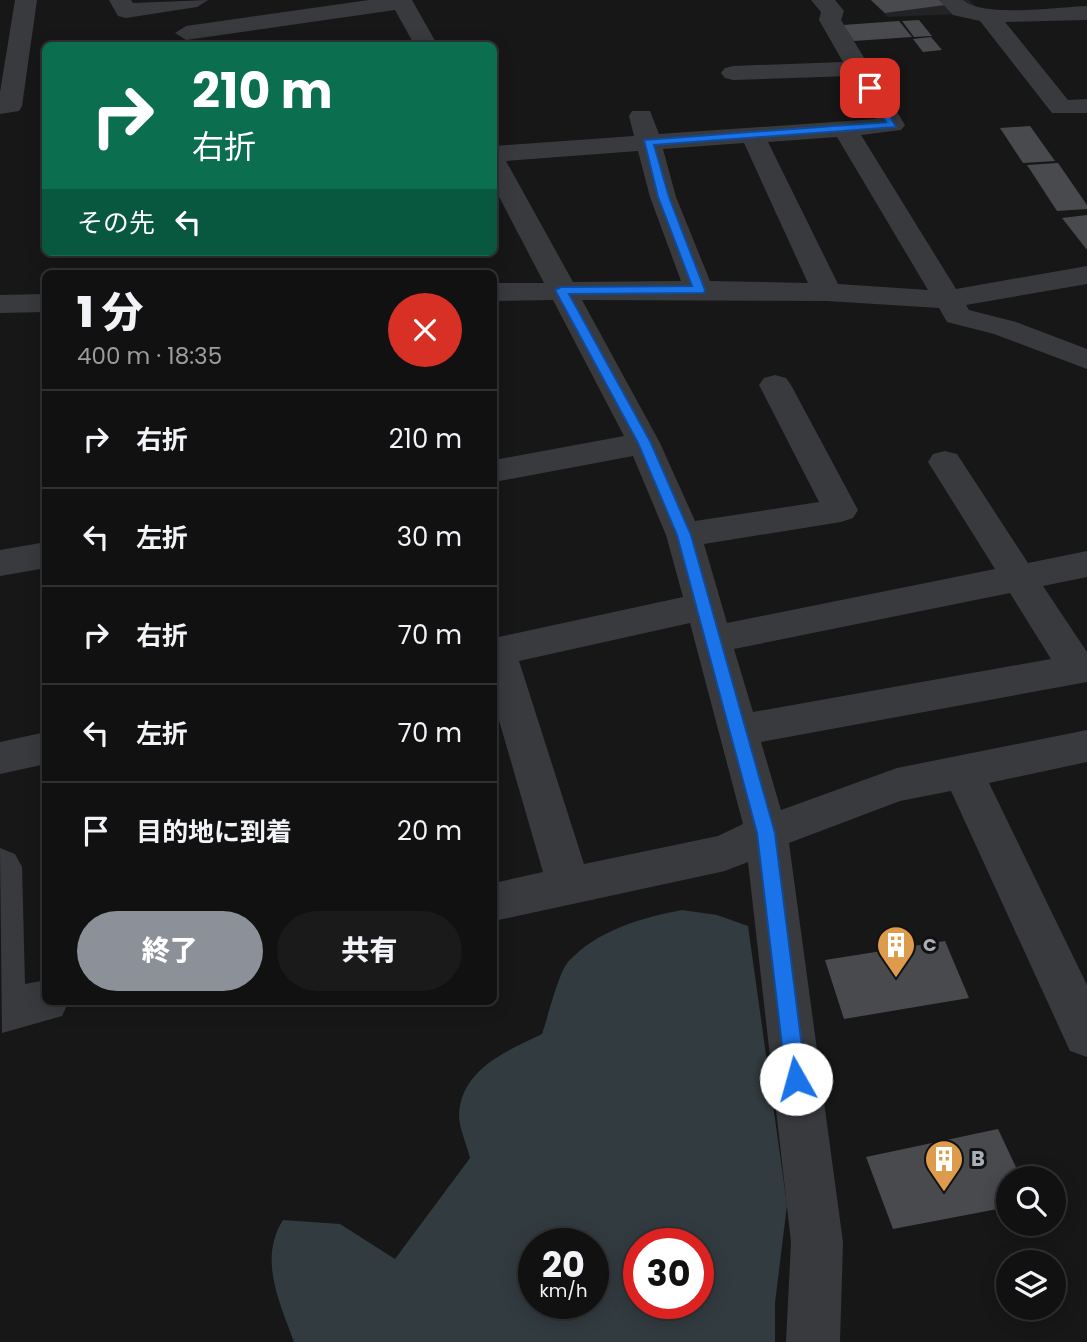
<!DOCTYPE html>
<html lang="ja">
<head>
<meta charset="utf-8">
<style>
  body { margin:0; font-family:Poppins,"Noto Sans JP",sans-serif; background:#1a1a1b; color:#f1f3f6; height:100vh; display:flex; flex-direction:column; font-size:26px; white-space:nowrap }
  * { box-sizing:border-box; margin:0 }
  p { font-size:23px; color:#9c9d9f }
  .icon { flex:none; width:38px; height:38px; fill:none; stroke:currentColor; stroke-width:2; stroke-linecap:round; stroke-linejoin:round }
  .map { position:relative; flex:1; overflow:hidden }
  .drawer { position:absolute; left:42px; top:270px; width:455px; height:735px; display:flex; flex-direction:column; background:#111112; border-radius:10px; box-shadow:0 4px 18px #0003,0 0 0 2px #303132 }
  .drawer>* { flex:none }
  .banner { position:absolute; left:42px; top:42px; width:455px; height:214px; border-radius:10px; box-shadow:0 4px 18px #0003,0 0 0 2px #303132; background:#0b6e4f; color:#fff; overflow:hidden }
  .buttons { position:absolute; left:996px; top:1166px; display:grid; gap:14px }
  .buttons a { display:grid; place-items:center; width:70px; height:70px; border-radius:50%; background:#111112; box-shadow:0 4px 18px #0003,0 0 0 2px #303132; font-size:35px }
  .speed { position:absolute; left:518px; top:1228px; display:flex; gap:14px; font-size:35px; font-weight:700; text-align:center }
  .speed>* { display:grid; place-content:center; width:91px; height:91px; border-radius:50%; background:#111112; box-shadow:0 4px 18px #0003,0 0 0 2px #303132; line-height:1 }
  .speed small { font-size:18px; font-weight:400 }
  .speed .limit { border:10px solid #d22; background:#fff; color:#111 }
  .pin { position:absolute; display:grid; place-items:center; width:60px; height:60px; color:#fff; margin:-30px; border-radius:14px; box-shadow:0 4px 10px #0006 }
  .me { position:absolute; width:77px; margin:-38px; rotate:353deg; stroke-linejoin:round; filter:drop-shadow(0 0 5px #0008) }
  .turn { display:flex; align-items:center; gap:24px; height:147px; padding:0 35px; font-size:32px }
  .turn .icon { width:91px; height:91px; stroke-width:2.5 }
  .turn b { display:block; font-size:49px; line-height:60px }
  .then { display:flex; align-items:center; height:66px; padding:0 35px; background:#0003; gap:14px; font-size:26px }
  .round { display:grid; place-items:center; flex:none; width:74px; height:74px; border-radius:37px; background:#1a1a1b }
  .summary { display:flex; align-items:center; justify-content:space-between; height:119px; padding:0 35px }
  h1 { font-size:42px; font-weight:800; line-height:52px }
  .primary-button { display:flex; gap:14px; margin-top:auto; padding:14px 35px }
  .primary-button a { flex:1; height:80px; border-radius:42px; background:#8c9099; color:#fff; font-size:28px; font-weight:800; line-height:80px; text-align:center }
  .primary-button a+a { background:#1a1a1b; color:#f1f3f6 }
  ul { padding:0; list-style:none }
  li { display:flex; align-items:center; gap:21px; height:98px; padding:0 35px; border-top:2px solid #303132 }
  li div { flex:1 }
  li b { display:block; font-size:26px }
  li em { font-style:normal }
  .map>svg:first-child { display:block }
</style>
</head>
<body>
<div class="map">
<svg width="1087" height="1342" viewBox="0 0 1087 1342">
  <rect width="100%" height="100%" fill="#171718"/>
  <polygon fill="#232325" points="870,0 969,0 982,13 888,17"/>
  <path fill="#323b40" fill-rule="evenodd" d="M682,910L717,915L748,926L787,1205L775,1303V1342H294C280,1303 258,1259 283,1220L340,1224L395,1259L470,1158C467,1145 459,1128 459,1115C461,1069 507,1051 542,1034C548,1017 558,974 568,962C596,931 643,917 682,910ZM534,1244H593V1304H534ZM639,1244H698V1304H639Z"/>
  <g fill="#494a4d">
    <polygon points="871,0 939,0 945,5 885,13"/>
    <polygon points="919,20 932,36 914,37 902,21"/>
    <polygon points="899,21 912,37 854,41 843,25"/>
    <polygon points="931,37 942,50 923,52 913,39"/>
    <polygon points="1030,126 1055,161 1023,163 1000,128"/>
    <polygon points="1058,163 1087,205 1087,209 1057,211 1027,165"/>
    <polygon points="1087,215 1087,250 1062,218"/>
    <polygon points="945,941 969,998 844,1019 825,960"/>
    <polygon points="998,1129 1021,1178 1008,1178 1008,1207 893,1229 866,1157"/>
  </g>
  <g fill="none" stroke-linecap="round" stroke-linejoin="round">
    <g fill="#383a3d" fill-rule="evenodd">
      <polygon points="15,0 37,0 22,106 19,111 0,114 0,92"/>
      <polygon points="109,0 131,0 133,3 208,0 197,7 126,18 118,16"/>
      <polygon points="369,0 412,0 438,46 415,46 395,10 186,40 175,33 186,26"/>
      <path d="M811,0H835L844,11L841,20L905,125L901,130L861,135L956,289L1087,266V284L966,305L969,310L1016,322L1087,349V369L994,334L947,322L939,308L827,301L582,300L660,443L695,521L819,502L759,385L764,378L775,375L786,378L791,385L858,510L853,518L841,522L704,544L727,623L995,569L928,462L933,454L945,451L957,454L1028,563L1087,551V577L1043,586L1087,652V682L761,742L781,810L897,768L1087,730V762L989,783L1087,985V1057L1070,1051L951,791L900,801L789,843L843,1242L840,1342H786L791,1242L748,862L725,871L494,921V883L543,872L494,703V638L683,597L666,535L633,456L494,482V460L624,436L553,300L494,301V283H544L494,187V146L634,136L629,116L632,111H650L659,134L876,119L851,76L733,80L725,78L721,73L725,68L733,66L843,62L819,20L821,12ZM837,137L928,290L838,284L768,142ZM744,143L808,283L710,281L676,197L663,149ZM638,151L650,197L681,281L573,282L506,161ZM1010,593L1051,659L753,712L734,649ZM690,623L743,824L718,836L584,864L519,661Z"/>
      <path d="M939,0H963C983,18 1059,7 1087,6V20L1005,22L1068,100L1087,99V113H1052L980,21L953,15Z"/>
      <polygon points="46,294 46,312 0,313 0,295"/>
      <polygon points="46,542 46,568 0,576 0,550"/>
      <polygon points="46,732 46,764 0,774 0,742"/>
      <polygon points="0,848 15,854 22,867 25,984 46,980 46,1001 69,1001 62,1016 2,1033"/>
    </g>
  </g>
  <polygon fill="#1a73e8" stroke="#114b97" stroke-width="2" points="870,84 875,88 896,127 654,145 669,197 705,290 704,293 569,294 651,443 691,535 775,833 806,1079 804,1086 796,1089 789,1086 786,1079 757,833 677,535 638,443 555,290 561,287 692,286 658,197 644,140 886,122 865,88"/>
  <defs>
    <symbol id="building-pin" viewBox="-11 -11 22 30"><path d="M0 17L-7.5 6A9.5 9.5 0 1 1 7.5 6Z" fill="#dd9b4b" stroke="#121213"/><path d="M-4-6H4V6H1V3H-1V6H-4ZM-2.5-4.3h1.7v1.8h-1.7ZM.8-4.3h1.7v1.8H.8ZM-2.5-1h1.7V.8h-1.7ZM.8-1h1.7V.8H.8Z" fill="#fff"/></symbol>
  </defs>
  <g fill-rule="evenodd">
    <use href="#building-pin" x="874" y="923" width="44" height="60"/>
    <use href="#building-pin" x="922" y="1137" width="44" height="60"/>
  </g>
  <g text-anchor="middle" stroke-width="6" stroke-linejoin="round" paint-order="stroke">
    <g font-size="18" font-weight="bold" fill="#aab0b7" stroke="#121213" text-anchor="start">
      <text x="923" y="951">C</text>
    </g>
    <g font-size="21" font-weight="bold" fill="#aab0b7" stroke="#121213" text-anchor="start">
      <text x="971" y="1166">B</text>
    </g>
  </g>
</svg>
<div class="buttons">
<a><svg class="icon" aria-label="search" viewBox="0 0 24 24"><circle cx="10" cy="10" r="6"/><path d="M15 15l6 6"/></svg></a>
<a><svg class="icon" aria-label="layers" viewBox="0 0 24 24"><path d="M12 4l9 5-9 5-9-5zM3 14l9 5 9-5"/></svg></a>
</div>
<div class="speed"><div>20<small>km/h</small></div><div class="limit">30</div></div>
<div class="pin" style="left:870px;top:88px;background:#d93025"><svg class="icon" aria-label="arrive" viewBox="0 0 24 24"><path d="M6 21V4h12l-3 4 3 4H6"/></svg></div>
<svg class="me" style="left:796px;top:1079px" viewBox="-20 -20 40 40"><circle r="19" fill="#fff"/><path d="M0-13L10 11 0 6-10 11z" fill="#1a73e8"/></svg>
<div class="banner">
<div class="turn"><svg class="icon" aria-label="right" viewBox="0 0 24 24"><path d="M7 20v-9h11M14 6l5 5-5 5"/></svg><div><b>210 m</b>右折</div></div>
<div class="then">その先<svg class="icon" aria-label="left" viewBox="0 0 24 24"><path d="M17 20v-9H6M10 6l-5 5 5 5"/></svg></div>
</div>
<section class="drawer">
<div class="summary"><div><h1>1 分</h1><p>400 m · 18:35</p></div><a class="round" style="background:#d93025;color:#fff"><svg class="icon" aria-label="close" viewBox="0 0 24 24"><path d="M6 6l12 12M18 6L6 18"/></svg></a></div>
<ul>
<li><svg class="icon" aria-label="right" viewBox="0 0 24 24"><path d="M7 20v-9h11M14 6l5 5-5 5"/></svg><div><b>右折</b></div><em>210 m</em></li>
<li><svg class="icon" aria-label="left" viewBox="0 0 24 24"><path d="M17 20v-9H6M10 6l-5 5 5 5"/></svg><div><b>左折</b></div><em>30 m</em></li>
<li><svg class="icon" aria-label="right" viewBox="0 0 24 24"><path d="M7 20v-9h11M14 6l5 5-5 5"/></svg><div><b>右折</b></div><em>70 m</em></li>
<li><svg class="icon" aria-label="left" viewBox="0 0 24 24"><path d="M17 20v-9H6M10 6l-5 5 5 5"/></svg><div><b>左折</b></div><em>70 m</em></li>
<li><svg class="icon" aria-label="arrive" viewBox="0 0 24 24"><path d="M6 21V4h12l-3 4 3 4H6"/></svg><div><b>目的地に到着</b></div><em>20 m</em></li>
</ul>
<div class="primary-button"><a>終了</a><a>共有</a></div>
</section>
</div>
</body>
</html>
